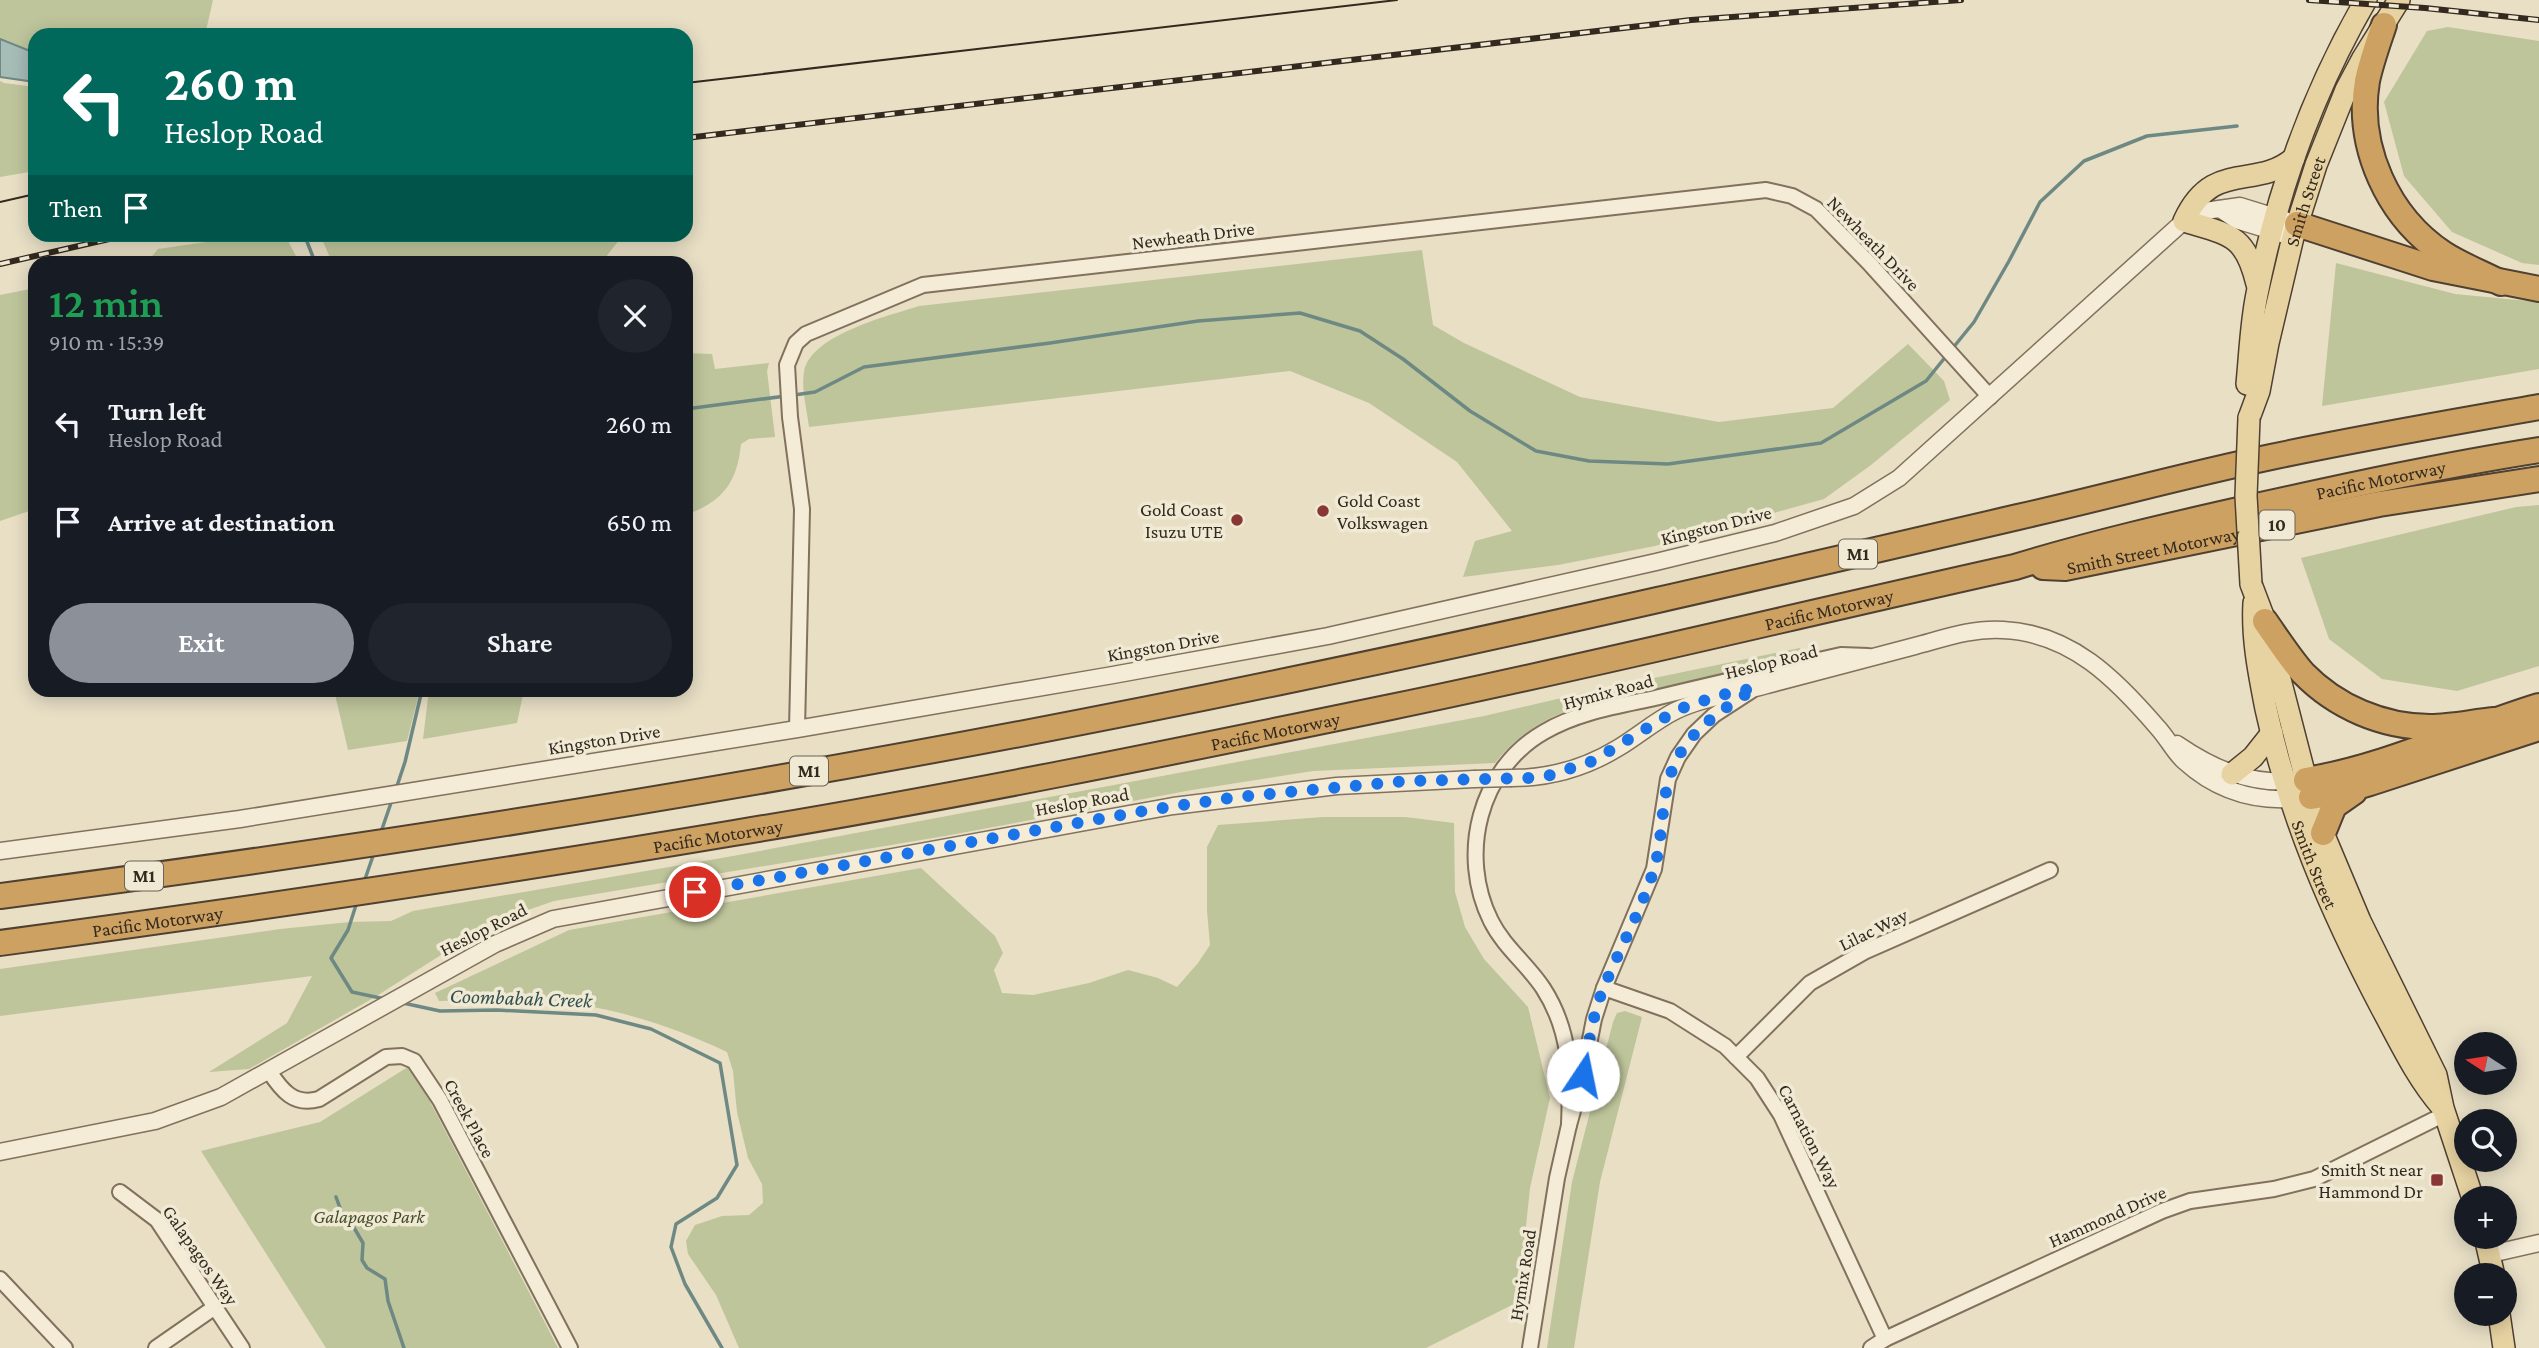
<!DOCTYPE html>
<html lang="en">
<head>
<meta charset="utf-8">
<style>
  body { margin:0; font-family:"Crimson Pro",serif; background:#20242c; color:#f1f3f6; height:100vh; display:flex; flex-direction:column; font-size:26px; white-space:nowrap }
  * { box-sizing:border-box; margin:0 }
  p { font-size:23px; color:#9ea1a6 }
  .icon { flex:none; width:38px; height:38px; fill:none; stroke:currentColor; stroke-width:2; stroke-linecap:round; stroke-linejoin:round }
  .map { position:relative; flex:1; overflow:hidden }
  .panel { position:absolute; left:28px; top:256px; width:665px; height:441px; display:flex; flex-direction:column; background:#171b24; border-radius:21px; box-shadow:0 4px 18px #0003 }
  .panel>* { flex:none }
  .guide { position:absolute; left:28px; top:28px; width:665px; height:214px; border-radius:21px; box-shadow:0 4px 18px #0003; background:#00695c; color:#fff; overflow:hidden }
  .needle { width:46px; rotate:282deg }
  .fabs { position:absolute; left:2454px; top:1032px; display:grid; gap:14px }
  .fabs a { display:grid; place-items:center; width:63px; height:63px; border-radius:50%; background:#171b24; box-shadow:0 4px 18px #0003; font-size:35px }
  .pin { position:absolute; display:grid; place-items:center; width:60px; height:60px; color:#fff; margin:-30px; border:4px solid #fff; border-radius:50%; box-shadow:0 2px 7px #0007 }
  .me { position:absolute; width:77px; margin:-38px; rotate:11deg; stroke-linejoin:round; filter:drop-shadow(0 0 5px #0008) }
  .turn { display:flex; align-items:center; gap:24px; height:147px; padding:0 21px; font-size:32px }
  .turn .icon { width:91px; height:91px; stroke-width:2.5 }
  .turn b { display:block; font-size:49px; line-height:60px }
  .then { display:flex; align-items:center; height:66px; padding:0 21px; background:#0003; gap:14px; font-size:26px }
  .round { display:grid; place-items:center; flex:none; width:74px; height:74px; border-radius:37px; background:#20242c }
  .headline { display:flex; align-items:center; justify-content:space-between; height:119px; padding:0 21px }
  h1 { font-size:42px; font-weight:600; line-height:52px; color:#1e9e55 }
  .cta { display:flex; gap:14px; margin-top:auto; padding:14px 21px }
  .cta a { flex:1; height:80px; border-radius:42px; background:#8c9099; color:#fff; font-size:28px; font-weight:600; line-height:80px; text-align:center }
  .cta a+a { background:#20242c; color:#f1f3f6 }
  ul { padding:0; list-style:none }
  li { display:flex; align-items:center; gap:21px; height:98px; padding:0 21px }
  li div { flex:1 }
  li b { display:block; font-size:26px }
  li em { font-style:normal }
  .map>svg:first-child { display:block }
</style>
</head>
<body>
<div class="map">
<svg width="2539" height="1348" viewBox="0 0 2539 1348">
  <rect width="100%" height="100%" fill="#e8dfc5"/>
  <g fill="#bec59b">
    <polygon points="0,0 213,0 205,35 35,35 35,53 0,39"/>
    <polygon points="2448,27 2539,41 2539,265 2522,263 2452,232 2404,176 2384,102 2427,31"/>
    <polygon points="0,81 4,83 35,87 35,171 0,177"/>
    <polygon points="255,235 267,235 287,239 299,262 147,262 158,249"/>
    <polygon points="320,235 623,235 602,262 332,262"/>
    <path d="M1422,250L1433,325L1464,343L1580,397L1719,422L1833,408L1908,344L1944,381L1950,400L1871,465L1824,499L1655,546L1558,565L1463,577L1475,541L1512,531L1457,462L1369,403L1290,371L809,427C807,410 801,388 804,372C810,335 888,316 919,306Z"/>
    <polygon points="2336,263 2455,294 2539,302 2539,369 2322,406"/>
    <polygon points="35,288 35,509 0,521 0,295"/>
    <path d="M686,353L712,354L715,369L769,363L767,371L775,437L749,439L741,444C737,483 723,501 686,515Z"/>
    <polygon points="2539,505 2539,666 2457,691 2382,679 2329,639 2301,558 2516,507"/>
    <path d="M1800,648L1802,657C1762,666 1722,675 1682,684C1613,698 1541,703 1495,763L1313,771L1192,790L945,836L554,901L525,911L474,934L375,997L249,1069L209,1072L287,1023L312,976L0,1016V969L280,929L350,922L391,921L413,911L733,856L1484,716L1596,690Z"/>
    <polygon points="334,690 420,690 407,741 348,750"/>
    <polygon points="429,690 524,690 517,723 423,739"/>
    <path d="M1323,817H1405L1454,823L1455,892L1465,927L1484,959L1528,1007L1550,1098L1530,1188L1518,1302L1426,1348H739L716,1295L688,1254L686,1241L695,1225L722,1216L749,1215L763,1203L762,1184L748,1158L737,1112L733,1071L727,1052C655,1018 579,997 498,999C479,999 459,1001 439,1001L435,993L569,930L921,868L995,936L1003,953L994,970L1002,993L1033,995L1089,983L1128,970L1158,978L1177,987L1198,963L1210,945L1207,911V847L1218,825Z"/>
    <polygon points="1625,1011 1642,1017 1600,1182 1574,1348 1547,1348 1572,1182 1613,1022 1617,1013"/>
    <polygon points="411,1065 558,1348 326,1348 201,1151 320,1122"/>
  </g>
  <polygon fill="#a6bcb6" stroke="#6e8983" stroke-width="2" points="0,39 35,53 35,82 0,77"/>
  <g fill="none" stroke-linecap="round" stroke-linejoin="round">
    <g stroke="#6e8983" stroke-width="3.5">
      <polyline points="304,234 315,262"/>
      <polyline points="1952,349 1974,322 2009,261 2040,202 2084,161 2147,136 2237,126"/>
      <polyline points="794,395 815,392 864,367 1050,343 1198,321 1300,313 1360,331 1403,359 1470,411 1536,451 1589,461 1668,464 1821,443 1926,381 1947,355"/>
      <polyline points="686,409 786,396"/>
      <polyline points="396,789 405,762 422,690"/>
      <polyline points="381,832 392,800"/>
      <polyline points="364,882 374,853"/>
      <polyline points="357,902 348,930 331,958 352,992 385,999"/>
      <polyline points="403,1003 440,1011 497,1010 596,1015 651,1029 720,1063 737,1165 717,1198 676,1224 671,1247 685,1284 722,1348"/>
      <polyline points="336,1197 343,1216 353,1226 363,1243 362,1260 367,1268 385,1279 388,1301 404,1348"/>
    </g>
    <defs>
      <g id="minor">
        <polyline points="797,729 802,509 790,417 787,365 796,343 806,334 923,285 1766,190 1792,196 1816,209 1869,263 1990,397"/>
        <polyline points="1604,988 1670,1011 1725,1046 1757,1078 1781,1115 1885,1339"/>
        <polyline points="1736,1057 1810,983 1866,951 2050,870"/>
        <path d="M269,1071C282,1091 294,1106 319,1099L386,1057L402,1056L414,1061L440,1100L570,1348"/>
        <path d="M1569,1125C1571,1075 1571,1031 1543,988C1527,964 1504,947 1491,921C1458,855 1479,769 1544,732C1578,712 1618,706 1655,698C1717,683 1779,669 1841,655L1868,656"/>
        <polyline points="120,1192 157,1220 242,1348"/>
        <polyline points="0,1279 65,1348"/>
        <polyline points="156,1348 215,1307"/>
        <polyline points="1530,1348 1557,1178 1569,1125 1583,1075 1594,1019 1604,988 1654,869 1668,779 1678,757 1694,734 1714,715 1751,691"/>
        <polyline points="1871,1348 1885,1339 2162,1211 2190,1201 2274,1189 2314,1179 2445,1114"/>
      </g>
      <g id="tertiary">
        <polyline points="2220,209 2236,220 2282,234"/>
        <path d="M2177,744C2212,768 2250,785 2293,781"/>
        <path d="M1512,778C1550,778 1585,768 1618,748C1638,736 1655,721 1675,711C1704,697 1736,694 1767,685C1816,672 1866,659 1915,646C1945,638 1972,628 2003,630C2071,633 2116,679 2158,728C2168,739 2174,752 2184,761C2218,792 2257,803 2301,798"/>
        <polyline points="0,851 240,819 797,729 1113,675 1328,636 1656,562 1775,533 1854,506 1899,478 2184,221 2205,211 2240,206 2285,220"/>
        <polyline points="0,1152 155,1121 221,1097 495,944 553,919 1173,806 1337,786 1474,779"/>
        <polyline points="2491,1254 2539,1243"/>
      </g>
      <g id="primary">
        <path d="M2257,284C2245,234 2230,235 2184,221C2213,158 2255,191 2294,158"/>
        <path d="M2247,384C2250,354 2251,323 2257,294C2277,192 2314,90 2366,0"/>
        <path id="s1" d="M2249,418L2259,391L2268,343L2293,237L2316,165L2346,90L2363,58L2399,0"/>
        <polyline points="2251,584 2265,621 2306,780 2323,833 2360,921 2436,1075 2443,1108 2473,1199"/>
        <path id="s2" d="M2254,603C2252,639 2259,673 2266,709C2289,815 2331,912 2381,1007C2400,1042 2416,1077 2442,1107"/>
        <polyline points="2232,774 2253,757 2272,733"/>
        <polyline points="2485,1237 2494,1276"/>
        <polyline points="2499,1314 2504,1348"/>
      </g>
      <g id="motorway">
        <path d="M2384,25C2378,43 2371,62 2367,81C2356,147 2388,217 2444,254C2461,265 2482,273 2501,283"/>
        <polyline points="2297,224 2433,268 2539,289"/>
        <path id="s3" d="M2043,567L2065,568L2379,504L2539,479"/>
        <path d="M2265,621C2277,638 2289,657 2303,673C2336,707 2383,727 2430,727C2451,727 2473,722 2494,720"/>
        <path d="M2306,780C2386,767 2461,730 2539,706"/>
        <polyline points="2311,797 2336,793 2370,783 2539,728"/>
        <polyline points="2323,833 2334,806 2354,792"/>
        <path d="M0,896C434,839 866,769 1295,679C1536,629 1777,573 2018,517C2102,498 2186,475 2271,457C2360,438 2449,423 2539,407"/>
        <path id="s4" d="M0,943C245,910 490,874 734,833C954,797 1173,752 1391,707C1600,664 1807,613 2015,567C2093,543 2172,525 2252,507C2347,486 2443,465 2539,450"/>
      </g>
    </defs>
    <use href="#minor" stroke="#81715d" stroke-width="18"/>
    <use href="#tertiary" stroke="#81715d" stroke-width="19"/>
    <use href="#primary" stroke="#4f4031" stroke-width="24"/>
    <use href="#motorway" stroke="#4f4031" stroke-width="28"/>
    <use href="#minor" stroke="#f4ecd7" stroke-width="14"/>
    <use href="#tertiary" stroke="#f4ecd7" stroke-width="16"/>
    <use href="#primary" stroke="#e7d3a2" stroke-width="21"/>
    <use href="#motorway" stroke="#cda161" stroke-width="24"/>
    <g stroke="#33291f" stroke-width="2">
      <polyline points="686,83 1397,0"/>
      <polyline points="0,202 35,194"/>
    </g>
    <defs>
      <g id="rail">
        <polyline points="2309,0 2425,8 2539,20"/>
        <polyline points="686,138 1691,20 1961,0"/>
        <polyline points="0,264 131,234"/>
      </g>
    </defs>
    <use href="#rail" stroke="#33291f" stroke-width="6"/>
    <use href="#rail" stroke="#f0e9d4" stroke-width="3.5" stroke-dasharray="10" stroke-linecap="butt"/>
    <defs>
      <polyline id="tertiary-bridge" points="1474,779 1512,778"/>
      <polyline id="primary-bridge" points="2249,418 2246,496 2251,584"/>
    </defs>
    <use href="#tertiary-bridge" stroke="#81715d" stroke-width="19" stroke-linecap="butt"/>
    <use href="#primary-bridge" stroke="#4f4031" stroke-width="24" stroke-linecap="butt"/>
    <use href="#tertiary-bridge" stroke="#f4ecd7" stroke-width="16"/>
    <use href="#primary-bridge" stroke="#e7d3a2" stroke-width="21"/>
  </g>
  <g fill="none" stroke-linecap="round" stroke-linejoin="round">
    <path stroke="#1a73e8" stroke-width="12" stroke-dasharray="0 21.6" d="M695,892L1149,810L1237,797L1406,781L1531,778L1551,775L1593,761L1677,710L1717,696L1755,688C1726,708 1694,726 1677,759C1659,794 1665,832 1654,869C1642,909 1620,948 1604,987C1592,1015 1589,1046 1583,1075"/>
  </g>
  <g fill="#883735" stroke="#f0e9d4" stroke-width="2.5">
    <circle cx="1323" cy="511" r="7"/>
    <circle cx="1237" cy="520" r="7"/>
    <rect x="2430" y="1173" width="14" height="14" rx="3.5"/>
  </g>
  <g text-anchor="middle" stroke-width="7" stroke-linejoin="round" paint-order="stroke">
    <g fill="#f0e9d4" stroke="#6c6355" stroke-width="2">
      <rect x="2259.5" y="510.5" width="35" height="29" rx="5"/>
      <rect x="1839" y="539.5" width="38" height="29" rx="5"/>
      <rect x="790" y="756.5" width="38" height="29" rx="5"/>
      <rect x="125" y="861.5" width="38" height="29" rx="5"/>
    </g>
    <g font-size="18" font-weight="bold" fill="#33291f">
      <text x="2277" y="531">10</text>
      <text x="1858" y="560">M1</text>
      <text x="809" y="777">M1</text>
      <text x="144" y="882">M1</text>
    </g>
    <g font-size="19" fill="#33291f" stroke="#f0e9d4">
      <text dy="7" stroke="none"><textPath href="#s1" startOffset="224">Smith Street</textPath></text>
      <text transform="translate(1193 235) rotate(-7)" y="7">Newheath Drive</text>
      <text transform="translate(1874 243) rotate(46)" y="7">Newheath Drive</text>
      <text dy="7" stroke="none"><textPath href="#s4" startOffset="2427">Pacific Motorway</textPath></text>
      <text transform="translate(1716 525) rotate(-14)" y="7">Kingston Drive</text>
      <text dy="7" stroke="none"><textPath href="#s3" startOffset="112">Smith Street Motorway</textPath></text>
      <text dy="7" stroke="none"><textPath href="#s4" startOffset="1860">Pacific Motorway</textPath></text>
      <text transform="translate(1163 645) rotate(-10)" y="7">Kingston Drive</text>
      <text transform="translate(1771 661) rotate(-14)" y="7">Heslop Road</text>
      <text transform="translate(1608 691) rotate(-15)" y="7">Hymix Road</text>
      <text dy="7" stroke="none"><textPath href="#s4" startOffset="1293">Pacific Motorway</textPath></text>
      <text transform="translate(604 739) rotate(-9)" y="7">Kingston Drive</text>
      <text transform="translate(1082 801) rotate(-10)" y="7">Heslop Road</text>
      <text dy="7" stroke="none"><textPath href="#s4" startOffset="726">Pacific Motorway</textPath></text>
      <text dy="7" stroke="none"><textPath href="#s2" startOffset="270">Smith Street</textPath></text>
      <text dy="7" stroke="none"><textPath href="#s4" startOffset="159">Pacific Motorway</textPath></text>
      <text transform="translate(483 929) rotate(-27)" y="7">Heslop Road</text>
      <text transform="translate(1873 929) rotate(-26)" y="7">Lilac Way</text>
      <text transform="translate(470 1118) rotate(62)" y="7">Creek Place</text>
      <text transform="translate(1810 1136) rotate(63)" y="7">Carnation Way</text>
      <text transform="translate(2107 1216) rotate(-24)" y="7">Hammond Drive</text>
      <text transform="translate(201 1255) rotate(55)" y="7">Galapagos Way</text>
      <text transform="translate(1522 1275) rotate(-81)" y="7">Hymix Road</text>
    </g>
    <g font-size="19" fill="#33291f" stroke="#f0e9d4" text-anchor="end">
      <text x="1337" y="507" text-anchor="start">Gold Coast<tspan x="1337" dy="22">Volkswagen</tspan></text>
      <text x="1223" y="516">Gold Coast<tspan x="1223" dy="22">Isuzu UTE</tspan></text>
      <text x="2423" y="1176">Smith St near<tspan x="2423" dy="22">Hammond Dr</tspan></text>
    </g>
    <g font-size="19" font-style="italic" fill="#424d29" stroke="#f0e9d4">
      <text x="369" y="1223">Galapagos Park</text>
    </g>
    <g font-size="21" font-style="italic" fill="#315150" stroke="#f0e9d4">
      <text transform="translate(521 998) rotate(2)" y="7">Coombabah Creek</text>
    </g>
  </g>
</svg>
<div class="fabs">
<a><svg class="needle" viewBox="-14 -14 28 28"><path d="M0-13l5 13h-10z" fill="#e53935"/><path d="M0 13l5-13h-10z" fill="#9ea1a6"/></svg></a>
<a><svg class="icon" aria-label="search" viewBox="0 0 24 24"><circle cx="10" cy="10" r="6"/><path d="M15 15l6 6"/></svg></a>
<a>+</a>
<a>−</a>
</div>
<div class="pin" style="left:695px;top:892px;background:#d93025"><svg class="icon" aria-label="arrive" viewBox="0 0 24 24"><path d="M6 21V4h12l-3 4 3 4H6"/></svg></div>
<svg class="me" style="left:1583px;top:1075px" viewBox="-20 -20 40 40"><circle r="19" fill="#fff"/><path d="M0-13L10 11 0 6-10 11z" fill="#1a73e8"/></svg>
<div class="guide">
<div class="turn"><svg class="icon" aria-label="left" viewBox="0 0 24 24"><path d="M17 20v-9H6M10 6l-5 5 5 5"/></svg><div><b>260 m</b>Heslop Road</div></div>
<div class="then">Then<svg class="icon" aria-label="arrive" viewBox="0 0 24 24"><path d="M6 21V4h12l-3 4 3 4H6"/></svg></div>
</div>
<section class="panel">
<div class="headline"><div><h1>12 min</h1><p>910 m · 15:39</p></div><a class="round"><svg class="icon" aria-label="close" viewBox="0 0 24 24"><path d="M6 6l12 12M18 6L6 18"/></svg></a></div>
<ul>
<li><svg class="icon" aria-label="left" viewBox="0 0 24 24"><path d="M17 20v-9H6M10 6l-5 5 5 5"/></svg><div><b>Turn left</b><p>Heslop Road</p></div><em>260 m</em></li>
<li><svg class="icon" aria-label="arrive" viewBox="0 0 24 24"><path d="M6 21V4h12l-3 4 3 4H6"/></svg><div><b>Arrive at destination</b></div><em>650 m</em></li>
</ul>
<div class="cta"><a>Exit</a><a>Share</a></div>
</section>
</div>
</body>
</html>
